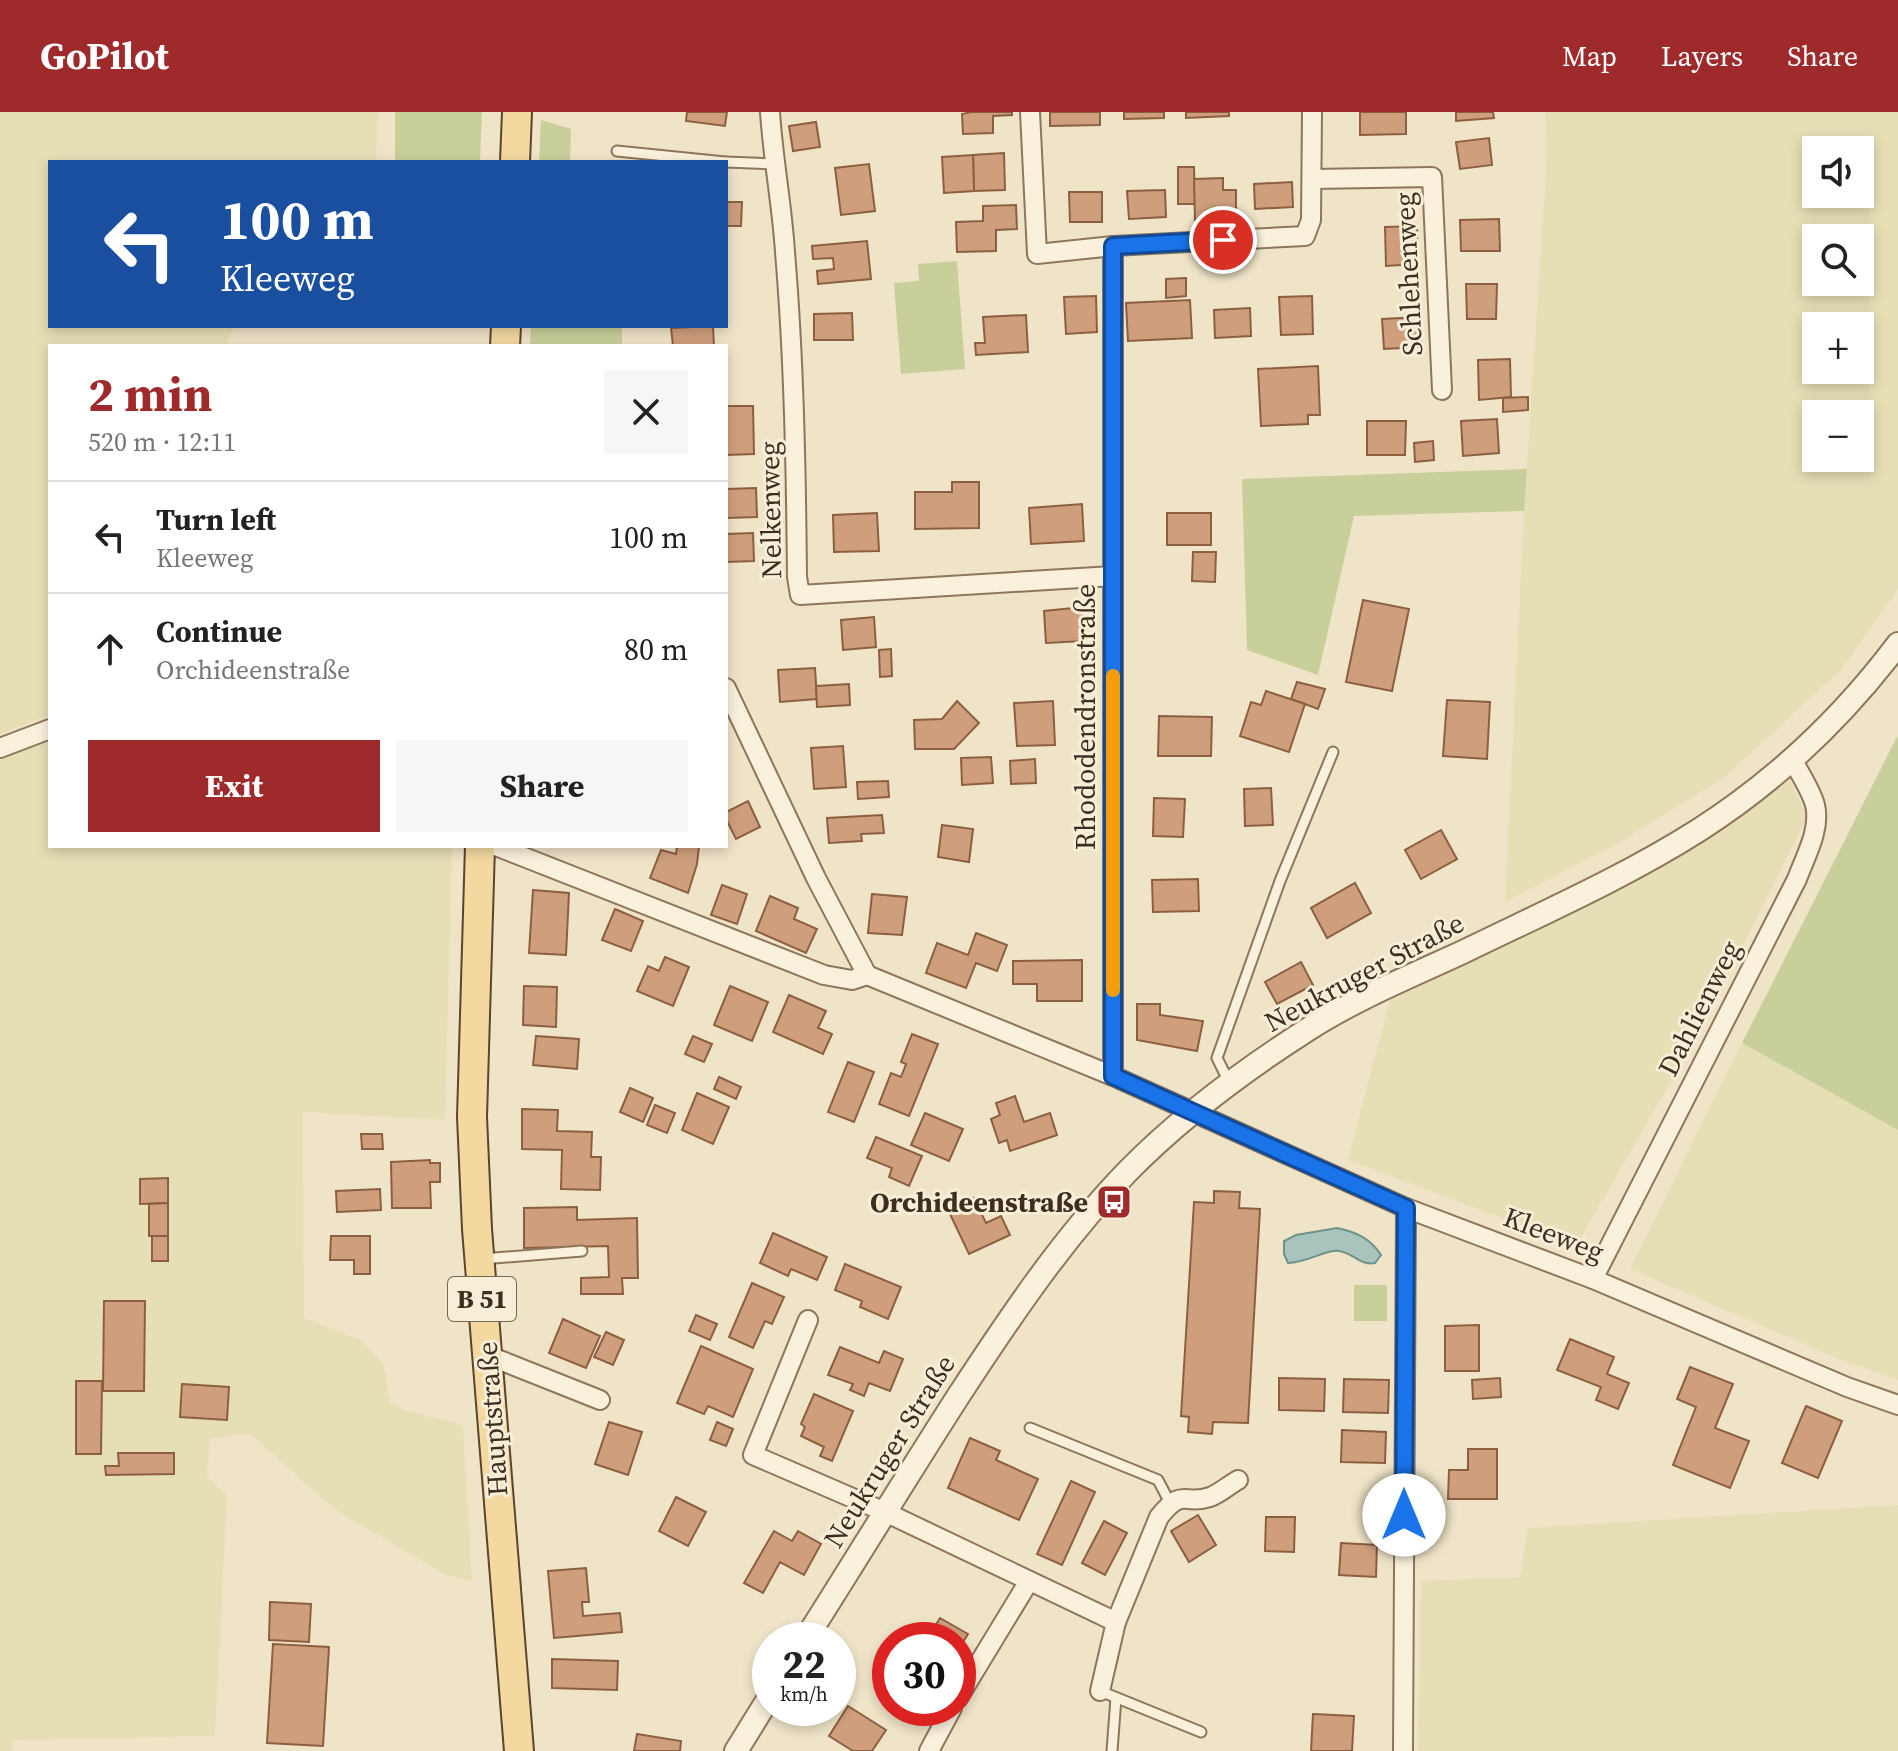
<!DOCTYPE html>
<html lang="en">
<head>
<meta charset="utf-8">
<style>
  body { margin:0; font-family:"Source Serif 4",serif; background:#f6f6f6; color:#222; height:100vh; display:flex; flex-direction:column; font-size:30px; white-space:nowrap }
  * { box-sizing:border-box; margin:0 }
  p { font-size:26px; color:#767676 }
  .icon { flex:none; width:44px; height:44px; fill:none; stroke:currentColor; stroke-width:2; stroke-linecap:round; stroke-linejoin:round }
  .map { position:relative; flex:1; overflow:hidden }
  .details { position:absolute; left:48px; top:232px; width:680px; height:504px; display:flex; flex-direction:column; background:#fff; border-radius:0px; box-shadow:0 4px 12px #0003 }
  .details>* { flex:none }
  .hud { position:absolute; left:48px; top:48px; width:680px; height:168px; border-radius:0px; box-shadow:0 4px 12px #0003; background:#1a4fa0; color:#fff; overflow:hidden }
  .controls { position:absolute; left:1802px; top:24px; display:grid; gap:16px }
  .controls a { display:grid; place-items:center; width:72px; height:72px; border-radius:0px; background:#fff; box-shadow:0 4px 12px #0003; font-size:40px }
  .speed { position:absolute; left:752px; top:1510px; display:flex; gap:16px; font-size:40px; font-weight:700; text-align:center }
  .speed>* { display:grid; place-content:center; width:104px; height:104px; border-radius:50%; background:#fff; box-shadow:0 4px 12px #0003; line-height:1 }
  .speed small { font-size:20px; font-weight:400 }
  .speed .limit { border:12px solid #d22; background:#fff; color:#111 }
  .pin { position:absolute; display:grid; place-items:center; width:68px; height:68px; color:#fff; margin:-34px; border:4px solid #fff; border-radius:50%; box-shadow:0 2px 8px #0007 }
  .me { position:absolute; width:88px; margin:-44px; rotate:0deg; stroke-linejoin:round; filter:drop-shadow(0 0 6px #0008) }
  .turn { display:flex; align-items:center; gap:28px; height:168px; padding:0 40px; font-size:36px }
  .turn .icon { width:104px; height:104px; stroke-width:2.5 }
  .turn b { display:block; font-size:56px; line-height:68px }
  .round { display:grid; place-items:center; flex:none; width:84px; height:84px; border-radius:0px; background:#f6f6f6 }
  .headline { display:flex; align-items:center; justify-content:space-between; height:136px; padding:0 40px }
  h1 { font-size:48px; font-weight:700; line-height:60px; color:#9e2a2b }
  .primary-button { display:flex; gap:16px; margin-top:auto; padding:16px 40px }
  .primary-button a { flex:1; height:92px; border-radius:0px; background:#9e2a2b; color:#fff; font-size:32px; font-weight:700; line-height:92px; text-align:center }
  .primary-button a+a { background:#f6f6f6; color:#222 }
  ul { padding:0; list-style:none }
  li { display:flex; align-items:center; gap:24px; height:112px; padding:0 40px; border-top:2px solid #e0e0e0 }
  li div { flex:1 }
  li b { display:block; font-size:30px }
  li em { font-style:normal }
  header { display:flex; align-items:center; gap:48px; box-sizing:border-box; height:112px; padding:0 40px; background:#9e2a2b; color:#fff }
  header strong { font-size:38px }
  nav { display:flex; gap:44px; margin-inline-start:auto; font-size:28px }
  .map>svg:first-child { display:block }
</style>
</head>
<body>
<header>
<strong>GoPilot</strong>
<nav><a>Map</a><a>Layers</a><a>Share</a></nav>
</header>
<div class="map">
<svg width="1898" height="1639" viewBox="0 0 1898 1639">
  <rect width="100%" height="100%" fill="#f0e4c8"/>
  <g fill="#e6deb5" fill-rule="evenodd">
    <polygon points="0,0 378,0 376,50 50,50 50,214 234,214 226,234 50,234 50,603 0,622"/>
    <path d="M1545,0H1898V477L1842,557L1725,665L1620,730L1505,790L1524,399L1547,43ZM1816,38H1860V82H1816ZM1816,126H1860V170H1816ZM1816,214H1860V258H1816ZM1816,302H1860V346H1816Z"/>
    <polygon points="50,626 50,734 452,734 445,1008 303,1000 304,1206 362,1229 384,1253 390,1291 406,1299 463,1313 472,1469 444,1462 334,1397 249,1321 210,1327 207,1364 227,1383 215,1624 13,1628 12,1639 0,1639 0,646"/>
    <polygon points="1790,667 1807,705 1706,909 1576,1134 1348,1048 1390,888 1641,766"/>
    <polygon points="1742,931 1898,1018 1898,1268 1839,1247 1630,1157"/>
    <polygon points="1898,1393 1898,1639 1418,1639 1421,1469 1521,1465 1527,1416"/>
  </g>
  <g fill="#c9cf9b">
    <polygon points="395,0 482,0 480,50 395,50"/>
    <polygon points="541,8 571,17 570,50 539,50"/>
    <polygon points="957,149 965,257 901,262 894,171 919,169 918,152"/>
    <polygon points="531,214 622,214 622,234 530,234"/>
    <polygon points="1527,357 1524,399 1354,404 1318,563 1247,538 1242,367"/>
    <polygon points="1898,623 1898,1018 1742,931"/>
    <rect x="1354" y="1173" width="33" height="36"/>
  </g>
  <path fill="#a9c4bc" stroke="#6f938a" stroke-width="2" d="M1337,1116C1356,1120 1370,1126 1381,1143L1375,1151C1360,1154 1354,1141 1339,1139C1326,1137 1307,1151 1288,1151L1284,1142V1129L1296,1123Z"/>
  <g fill="#cf9f7d" stroke="#8d5f41" stroke-width="2">
    <polygon points="687,0 727,0 725,14 686,9"/>
    <polygon points="972,0 1012,0 1012,3 993,4 993,21 963,22 962,2"/>
    <polygon points="1050,0 1100,0 1100,13 1050,14"/>
    <polygon points="1124,0 1164,0 1164,6 1124,7"/>
    <polygon points="1186,0 1229,0 1229,4 1186,6"/>
    <polygon points="1360,0 1406,0 1406,22 1360,23"/>
    <polygon points="1456,0 1493,0 1494,6 1456,9"/>
    <polygon points="816,10 820,35 793,39 789,14"/>
    <polygon points="1489,26 1492,53 1460,57 1456,30"/>
    <polygon points="1004,41 1005,78 974,79 973,43"/>
    <polygon points="973,43 974,79 944,81 942,45"/>
    <polygon points="869,52 875,99 841,103 835,56"/>
    <polygon points="1178,55 1194,55 1195,92 1178,92"/>
    <polygon points="1223,66 1223,78 1236,78 1236,109 1195,109 1194,67"/>
    <polygon points="1292,70 1293,95 1255,97 1254,72"/>
    <polygon points="1165,78 1166,105 1129,107 1127,79"/>
    <polygon points="1069,80 1102,80 1102,110 1070,110"/>
    <polygon points="726,90 742,90 741,114 726,114"/>
    <polygon points="1016,93 1017,117 996,118 996,139 957,140 956,110 983,109 983,94"/>
    <polygon points="1499,107 1500,139 1461,139 1460,108"/>
    <polygon points="1417,114 1418,152 1386,154 1385,115"/>
    <polygon points="867,129 871,167 818,172 817,159 834,157 833,146 813,147 812,134"/>
    <polygon points="1186,166 1186,184 1166,186 1166,167"/>
    <polygon points="1466,172 1497,172 1496,207 1467,207"/>
    <polygon points="1096,184 1097,220 1066,222 1064,185"/>
    <polygon points="1312,184 1313,222 1281,223 1279,185"/>
    <polygon points="1190,188 1192,226 1128,229 1126,191"/>
    <polygon points="1250,196 1251,224 1215,226 1214,198"/>
    <polygon points="852,201 853,228 814,228 814,202"/>
    <polygon points="1026,203 1028,240 976,243 975,231 985,231 983,205"/>
    <polygon points="1420,205 1421,235 1384,237 1382,207"/>
    <polygon points="713,214 714,234 673,234 671,216"/>
    <polygon points="1510,247 1511,285 1479,288 1478,248"/>
    <polygon points="1318,254 1320,303 1308,303 1308,312 1261,314 1258,257"/>
    <polygon points="1528,285 1528,298 1503,300 1503,286"/>
    <polygon points="726,294 753,294 754,342 726,343"/>
    <polygon points="1497,307 1499,341 1463,344 1461,309"/>
    <polygon points="1367,309 1406,309 1405,343 1367,343"/>
    <polygon points="1433,329 1434,348 1415,350 1414,331"/>
    <polygon points="952,370 979,370 979,416 915,417 915,380 952,380"/>
    <polygon points="756,376 757,405 726,406 726,377"/>
    <polygon points="1082,392 1084,429 1031,432 1029,396"/>
    <polygon points="877,401 879,439 834,440 833,403"/>
    <rect x="1167" y="401" width="44" height="32"/>
    <polygon points="753,421 754,449 726,450 726,422"/>
    <polygon points="1193,440 1216,440 1215,470 1192,469"/>
    <polygon points="1363,488 1409,497 1392,579 1346,570"/>
    <polygon points="1083,495 1084,529 1046,531 1044,499"/>
    <polygon points="874,505 876,535 843,538 841,508"/>
    <polygon points="891,537 892,564 880,565 879,538"/>
    <polygon points="815,556 817,587 780,590 778,558"/>
    <polygon points="1297,570 1325,577 1318,597 1291,587"/>
    <polygon points="849,572 850,593 817,595 816,574"/>
    <polygon points="1266,579 1305,592 1289,640 1240,624 1251,590 1261,593"/>
    <polygon points="1447,588 1490,590 1487,647 1443,644"/>
    <polygon points="957,589 979,611 954,637 915,637 914,608 942,607"/>
    <polygon points="1053,589 1055,633 1017,634 1014,591"/>
    <polygon points="1159,604 1212,605 1211,644 1158,644"/>
    <polygon points="843,634 846,675 814,677 811,636"/>
    <polygon points="991,645 993,671 962,673 961,646"/>
    <polygon points="1035,647 1036,671 1011,672 1010,649"/>
    <polygon points="888,669 889,685 858,687 857,670"/>
    <polygon points="1271,676 1273,713 1245,714 1244,677"/>
    <polygon points="1154,686 1185,687 1183,725 1153,724"/>
    <polygon points="748,689 760,715 736,727 726,707 726,700"/>
    <polygon points="882,703 884,721 861,722 862,729 829,731 827,706"/>
    <polygon points="942,713 973,717 969,750 938,745"/>
    <polygon points="1441,718 1457,747 1421,767 1405,738"/>
    <polygon points="677,734 699,734 697,752 688,781 650,766 661,738 676,742"/>
    <polygon points="1198,767 1199,799 1153,800 1152,768"/>
    <polygon points="1355,771 1371,801 1327,826 1311,796"/>
    <polygon points="722,773 747,782 737,812 711,803"/>
    <polygon points="533,778 569,781 566,843 529,841"/>
    <polygon points="872,782 907,785 902,823 868,821"/>
    <polygon points="770,784 798,796 794,807 817,817 806,841 756,819"/>
    <polygon points="615,797 643,809 631,839 602,828"/>
    <polygon points="976,821 1007,833 997,859 976,851 966,876 926,861 937,831 968,843"/>
    <polygon points="665,845 689,855 673,894 637,879 648,854 659,859"/>
    <polygon points="1082,848 1082,889 1037,889 1037,872 1013,872 1013,849"/>
    <polygon points="1301,850 1313,873 1277,892 1265,870"/>
    <polygon points="524,874 557,875 556,915 523,913"/>
    <polygon points="730,874 768,890 752,929 714,913"/>
    <polygon points="789,883 826,899 818,916 832,922 823,942 773,920"/>
    <polygon points="1137,892 1160,892 1160,903 1203,909 1197,939 1137,928"/>
    <polygon points="912,922 938,932 909,1004 879,992 891,961 901,965 906,952 901,950"/>
    <polygon points="536,924 579,927 577,957 533,953"/>
    <polygon points="693,924 712,932 704,950 685,942"/>
    <polygon points="848,950 874,960 854,1010 828,1000"/>
    <polygon points="719,965 741,975 736,987 714,977"/>
    <polygon points="630,976 653,986 643,1010 620,1000"/>
    <polygon points="697,981 729,995 713,1032 682,1018"/>
    <polygon points="1015,984 1024,1010 1050,1001 1057,1023 1010,1039 1007,1028 999,1031 991,1007 1000,1003 996,991"/>
    <polygon points="655,993 675,1001 667,1021 647,1013"/>
    <polygon points="522,997 558,998 557,1019 592,1020 591,1045 601,1045 600,1078 561,1077 562,1038 522,1037"/>
    <polygon points="925,1001 963,1017 949,1049 911,1033"/>
    <polygon points="361,1022 382,1022 383,1037 362,1037"/>
    <polygon points="876,1025 922,1044 909,1074 889,1065 892,1056 867,1046"/>
    <polygon points="430,1048 430,1051 440,1051 440,1070 430,1070 431,1096 392,1096 391,1050"/>
    <polygon points="168,1066 168,1091 140,1092 140,1067"/>
    <polygon points="380,1077 381,1098 337,1100 336,1079"/>
    <polygon points="1214,1079 1240,1080 1239,1096 1260,1097 1248,1311 1213,1310 1212,1322 1188,1320 1189,1305 1181,1304 1194,1090 1214,1091"/>
    <polygon points="974,1086 986,1111 1001,1104 1010,1123 969,1142 948,1098"/>
    <polygon points="168,1091 168,1124 149,1124 149,1092"/>
    <polygon points="577,1095 577,1108 637,1106 638,1166 622,1166 623,1182 581,1182 581,1166 609,1165 608,1134 524,1136 524,1096"/>
    <polygon points="773,1121 827,1145 817,1168 791,1157 788,1164 760,1151"/>
    <rect x="152" y="1124" width="16" height="25"/>
    <polygon points="331,1124 370,1124 370,1162 354,1162 354,1148 330,1148"/>
    <polygon points="845,1152 901,1175 888,1207 860,1195 862,1189 835,1178"/>
    <polygon points="752,1171 784,1185 772,1212 765,1209 753,1236 729,1225"/>
    <polygon points="104,1189 145,1189 144,1279 103,1279"/>
    <polygon points="696,1203 717,1212 710,1228 689,1219"/>
    <polygon points="563,1207 600,1224 586,1256 549,1241"/>
    <polygon points="1479,1213 1479,1259 1445,1259 1445,1214"/>
    <polygon points="606,1220 624,1228 613,1253 594,1245"/>
    <polygon points="1570,1227 1614,1245 1607,1262 1629,1271 1618,1297 1596,1288 1601,1275 1557,1258"/>
    <polygon points="701,1234 753,1257 733,1305 708,1294 704,1302 677,1291"/>
    <polygon points="840,1235 879,1251 884,1239 903,1247 890,1279 869,1271 864,1284 850,1278 853,1272 828,1263"/>
    <polygon points="1690,1255 1733,1272 1715,1316 1749,1329 1730,1376 1673,1353 1696,1295 1677,1287"/>
    <polygon points="1279,1266 1325,1267 1324,1299 1279,1298"/>
    <polygon points="1500,1266 1501,1285 1473,1287 1472,1268"/>
    <polygon points="1344,1267 1389,1268 1388,1301 1343,1300"/>
    <polygon points="76,1269 102,1269 101,1342 76,1342"/>
    <polygon points="182,1272 229,1275 227,1308 180,1305"/>
    <polygon points="814,1282 853,1299 832,1349 820,1344 824,1335 801,1324 805,1315 801,1312"/>
    <polygon points="1806,1294 1842,1309 1818,1366 1782,1351"/>
    <polygon points="609,1310 642,1320 628,1363 595,1352"/>
    <polygon points="717,1310 733,1317 726,1334 710,1328"/>
    <polygon points="1342,1318 1386,1320 1385,1351 1341,1350"/>
    <polygon points="970,1326 1000,1339 996,1348 1038,1367 1019,1408 948,1376"/>
    <polygon points="1468,1337 1497,1337 1497,1387 1448,1387 1449,1358 1468,1358"/>
    <polygon points="118,1341 174,1341 174,1362 106,1363 105,1354 119,1354"/>
    <polygon points="1071,1369 1095,1380 1062,1453 1037,1442"/>
    <polygon points="676,1385 706,1400 688,1434 659,1419"/>
    <polygon points="1198,1403 1216,1433 1189,1450 1171,1419"/>
    <polygon points="1266,1405 1295,1405 1294,1440 1265,1439"/>
    <polygon points="1104,1409 1127,1421 1105,1463 1082,1451"/>
    <polygon points="774,1419 792,1429 798,1419 821,1432 804,1463 780,1450 763,1481 744,1471"/>
    <polygon points="1341,1431 1377,1433 1376,1465 1339,1463"/>
    <polygon points="586,1456 589,1490 582,1490 583,1504 620,1501 622,1520 554,1526 548,1459"/>
    <polygon points="270,1490 311,1492 309,1530 269,1528"/>
    <polygon points="940,1506 968,1522 958,1538 958,1528 927,1528"/>
    <polygon points="273,1532 329,1535 323,1634 267,1631"/>
    <polygon points="552,1547 618,1549 617,1578 552,1576"/>
    <polygon points="890,1551 890,1578 878,1571"/>
    <polygon points="848,1594 886,1618 872,1639 853,1639 829,1624"/>
    <polygon points="1313,1602 1354,1604 1352,1639 1311,1639"/>
    <polygon points="637,1622 681,1629 680,1639 634,1639"/>
  </g>
  <g fill="none" stroke-linecap="round" stroke-linejoin="round">
    <defs>
      <g id="service">
        <polyline points="617,39 725,50"/>
        <polyline points="726,50 774,52"/>
        <polyline points="1230,972 1217,946 1280,769 1333,640"/>
        <polyline points="482,1147 582,1139"/>
        <polyline points="1030,1316 1158,1368 1170,1391"/>
        <polyline points="1100,1579 1201,1620"/>
        <polyline points="1112,1639 1116,1586"/>
      </g>
      <g id="minor">
        <path d="M770,0C773,47 782,93 785,140C794,248 796,357 797,465L800,483L1113,464"/>
        <polyline points="1030,0 1037,142 1113,134 1305,124 1311,108 1312,0"/>
        <polyline points="1313,67 1432,65 1442,278"/>
        <polyline points="1113,134 1113,964"/>
        <polyline points="726,576 816,766 867,863 1113,964 1406,1096 1593,1167 1847,1275 1898,1293"/>
        <polyline points="0,636 50,617"/>
        <polyline points="496,734 824,863 852,868 867,863"/>
        <path d="M1593,1167L1797,767C1805,745 1821,718 1815,693C1811,678 1800,662 1792,647"/>
        <polyline points="808,1208 753,1343 885,1400 1116,1510"/>
        <polyline points="487,1243 600,1288"/>
        <path d="M1100,1579L1116,1510L1159,1405C1184,1374 1183,1394 1210,1385C1219,1382 1229,1373 1238,1368"/>
        <polyline points="958,1586 1029,1469"/>
        <polyline points="929,1639 952,1596"/>
        <polyline points="1403,1639 1406,1096"/>
      </g>
      <g id="tertiary">
        <path d="M805,1528C857,1446 907,1364 959,1283C1010,1205 1063,1126 1128,1059C1181,1005 1243,959 1307,918C1355,887 1411,864 1463,840C1543,801 1625,765 1699,718C1777,668 1843,605 1898,532"/>
        <polyline points="736,1639 770,1584"/>
      </g>
      <g id="primary">
        <polyline points="515,50 517,0"/>
        <polyline points="505,234 506,214"/>
        <polyline points="480,734 472,1005 477,1117 519,1639"/>
      </g>
    </defs>
    <use href="#service" stroke="#8d765c" stroke-width="13"/>
    <use href="#minor" stroke="#8d765c" stroke-width="22"/>
    <use href="#tertiary" stroke="#8d765c" stroke-width="26"/>
    <use href="#primary" stroke="#5b4430" stroke-width="32"/>
    <use href="#service" stroke="#faf1dc" stroke-width="9"/>
    <use href="#minor" stroke="#faf1dc" stroke-width="18"/>
    <use href="#tertiary" stroke="#faf1dc" stroke-width="22"/>
    <use href="#primary" stroke="#f3d9a0" stroke-width="28"/>
  </g>
  <g fill="none" stroke-linecap="round" stroke-linejoin="round">
    <defs>
      <polyline id="route" points="1223,128 1113,134 1113,964 1406,1096 1404,1403"/>
    </defs>
    <use href="#route" stroke="#114b97" stroke-width="20"/>
    <use href="#route" stroke="#1a73e8" stroke-width="14"/>
    <polyline stroke="#f59e0b" stroke-width="14" points="1113,564 1113,878"/>
  </g>
  <defs>
    <symbol id="bus-square" viewBox="-11 -11 22 22"><rect x="-9" y="-9" width="18" height="18" rx="4" fill="#9e2a2b" stroke="#f7eed8"/><path d="M-5-6H5V4H4V6H2V4H-2V6H-4V4H-5ZM-3.5-4V0h7V-4ZM-3.5 1.2v1.5H-2V1.2ZM2 1.2v1.5H3.5V1.2Z" fill="#fff"/></symbol>
  </defs>
  <g fill-rule="evenodd">
    <use href="#bus-square" x="1094" y="1070" width="40" height="40"/>
  </g>
  <g text-anchor="middle" stroke-width="6" stroke-linejoin="round" paint-order="stroke">
    <rect fill="#f7eed8" stroke="#756857" stroke-width="2" x="448" y="1165" width="68" height="44" rx="6"/>
    <g font-size="26" font-weight="bold" fill="#3d2e20">
      <text x="482" y="1196">B 51</text>
    </g>
    <g font-size="28" fill="#3d2e20" stroke="#f7eed8">
      <text transform="translate(1408 162) rotate(-93)" y="10">Schlehenweg</text>
      <text transform="translate(770 398) rotate(-91)" y="10">Nelkenweg</text>
      <text transform="translate(1085 605) rotate(-90)" y="10">Rhododendronstraße</text>
      <text transform="translate(1364 860) rotate(-28)" y="10">Neukruger Straße</text>
      <text transform="translate(1699 896) rotate(-63)" y="10">Dahlienweg</text>
      <text transform="translate(1554 1122) rotate(21)" y="10">Kleeweg</text>
      <text transform="translate(492 1307) rotate(-94)" y="10">Hauptstraße</text>
      <text transform="translate(889 1339) rotate(-58)" y="10">Neukruger Straße</text>
    </g>
    <g font-size="28" font-weight="bold" fill="#3d2e20" stroke="#f7eed8" text-anchor="end">
      <text x="1088" y="1100">Orchideenstraße</text>
    </g>
  </g>
</svg>
<div class="controls">
<a><svg class="icon" aria-label="sound" viewBox="0 0 24 24"><path d="M4 9h4l5-4v14l-5-4H4zM17 9q2 3 0 6"/></svg></a>
<a><svg class="icon" aria-label="search" viewBox="0 0 24 24"><circle cx="10" cy="10" r="6"/><path d="M15 15l6 6"/></svg></a>
<a>+</a>
<a>−</a>
</div>
<div class="speed"><div>22<small>km/h</small></div><div class="limit">30</div></div>
<div class="pin" style="left:1223px;top:128px;background:#d93025"><svg class="icon" aria-label="arrive" viewBox="0 0 24 24"><path d="M6 21V4h12l-3 4 3 4H6"/></svg></div>
<svg class="me" style="left:1404px;top:1403px" viewBox="-20 -20 40 40"><circle r="19" fill="#fff"/><path d="M0-13L10 11 0 6-10 11z" fill="#1a73e8"/></svg>
<div class="hud">
<div class="turn"><svg class="icon" aria-label="left" viewBox="0 0 24 24"><path d="M17 20v-9H6M10 6l-5 5 5 5"/></svg><div><b>100 m</b>Kleeweg</div></div>
</div>
<section class="details">
<div class="headline"><div><h1>2 min</h1><p>520 m · 12:11</p></div><a class="round"><svg class="icon" aria-label="close" viewBox="0 0 24 24"><path d="M6 6l12 12M18 6L6 18"/></svg></a></div>
<ul>
<li><svg class="icon" aria-label="left" viewBox="0 0 24 24"><path d="M17 20v-9H6M10 6l-5 5 5 5"/></svg><div><b>Turn left</b><p>Kleeweg</p></div><em>100 m</em></li>
<li><svg class="icon" aria-label="ahead" viewBox="0 0 24 24"><path d="M12 20V5M6 11l6-6 6 6"/></svg><div><b>Continue</b><p>Orchideenstraße</p></div><em>80 m</em></li>
</ul>
<div class="primary-button"><a>Exit</a><a>Share</a></div>
</section>
</div>
</body>
</html>
